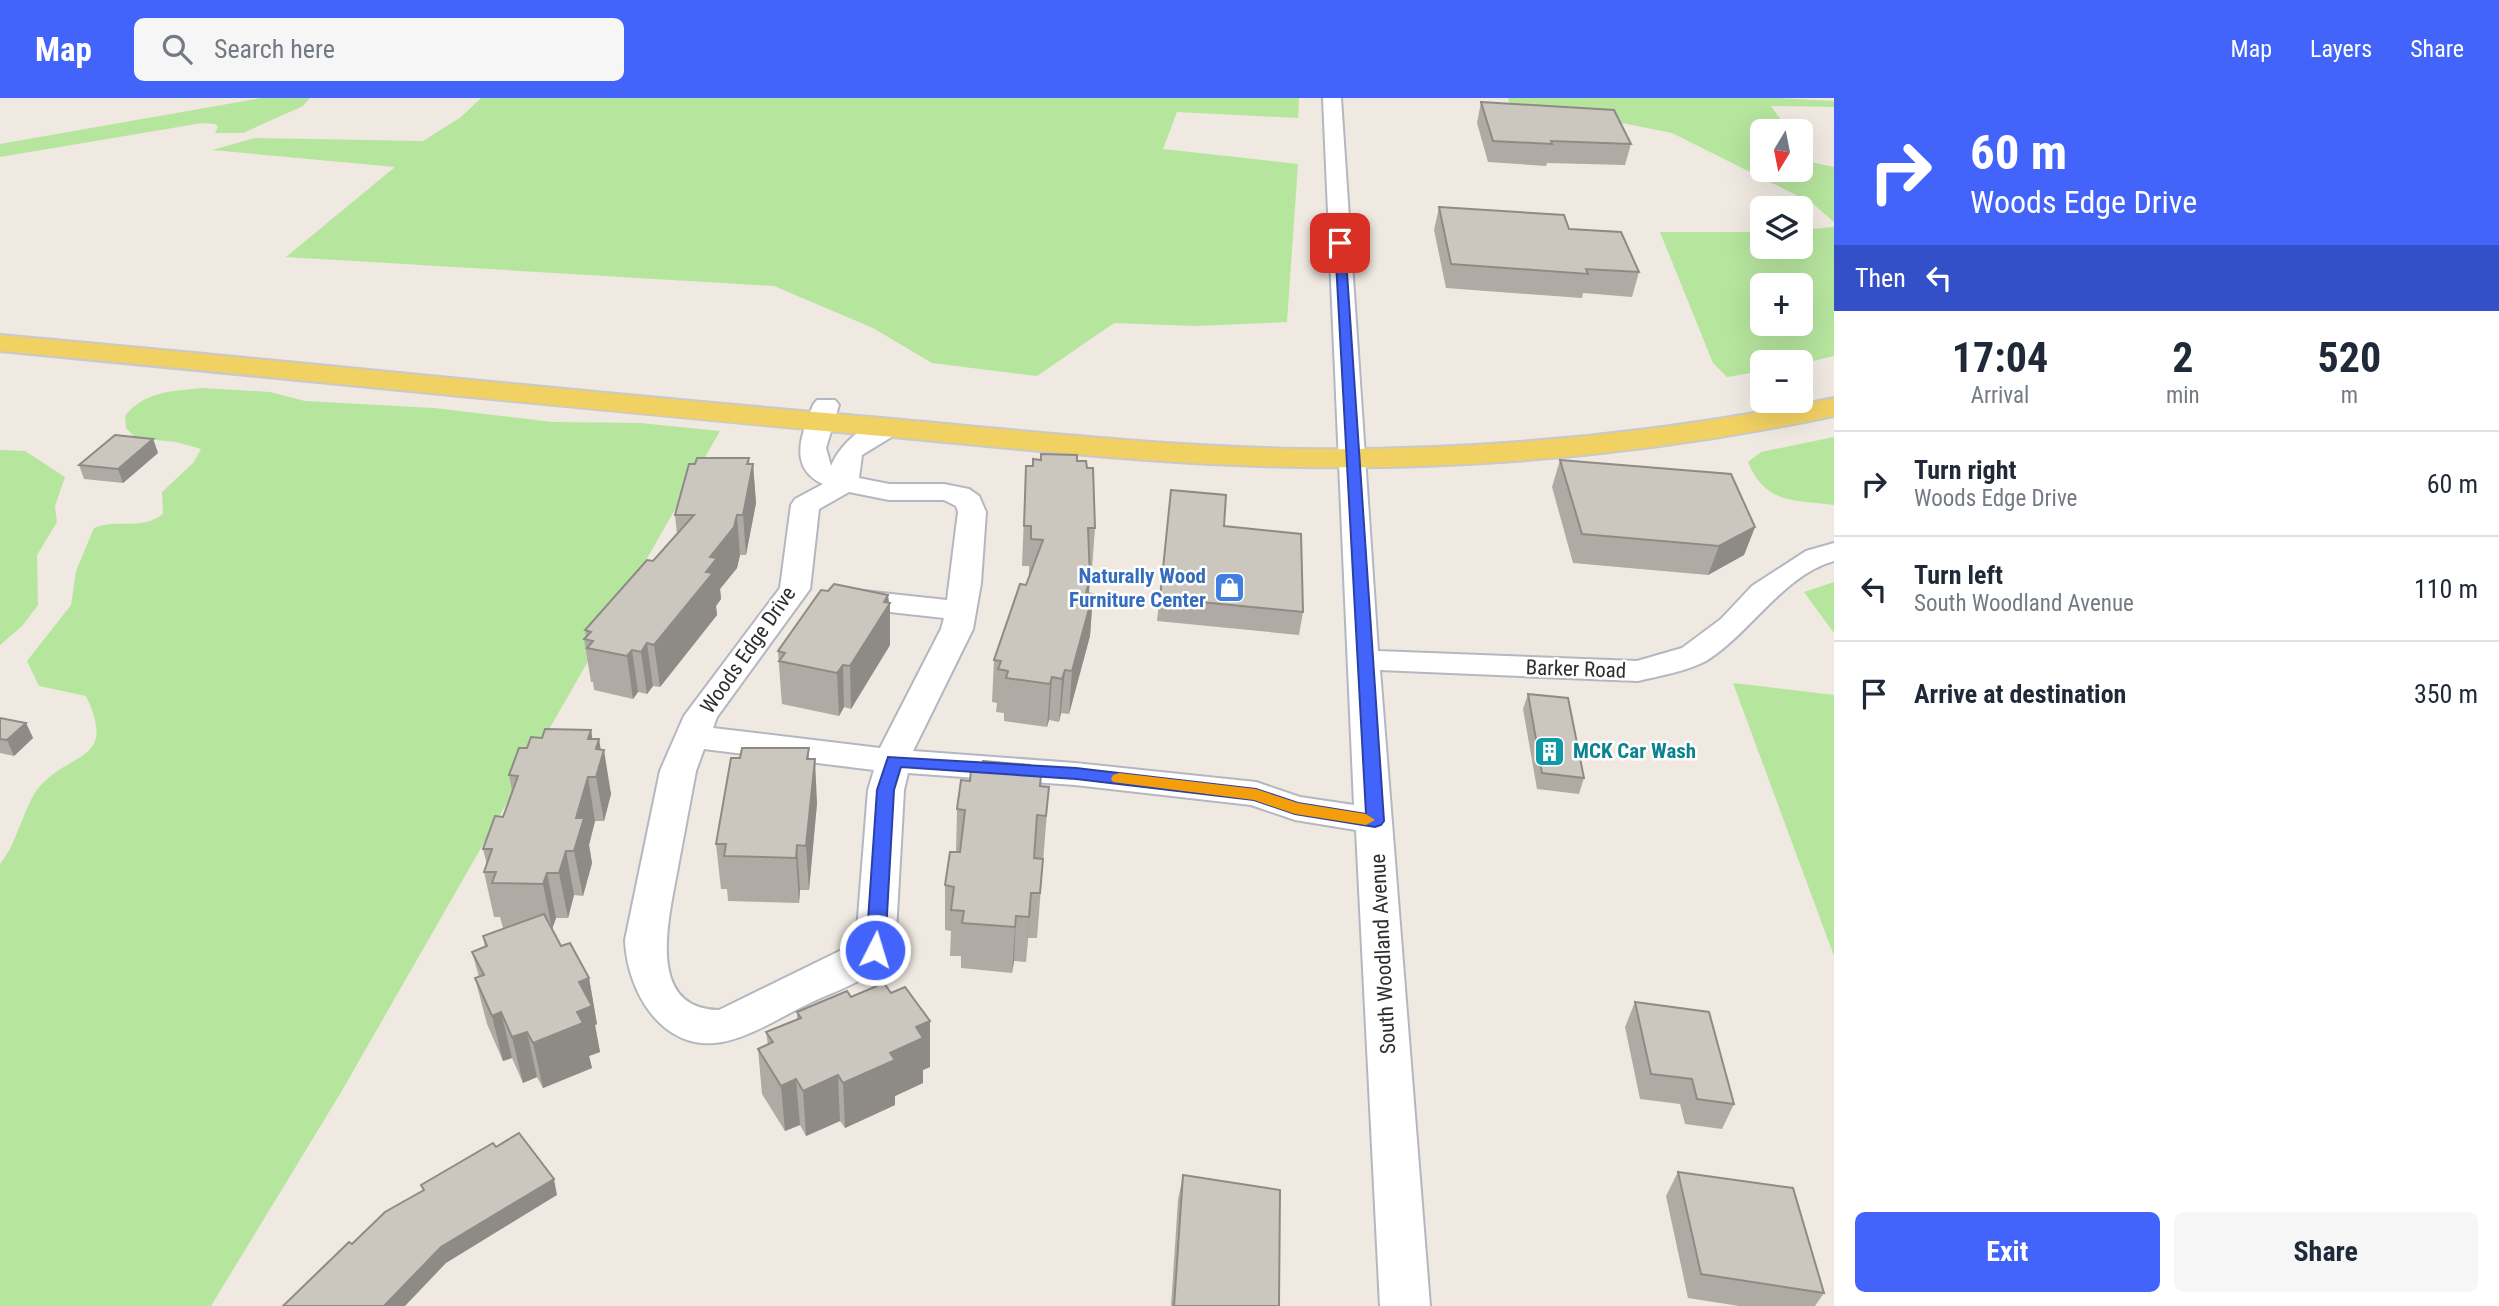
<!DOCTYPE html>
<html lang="en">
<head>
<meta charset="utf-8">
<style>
  body { margin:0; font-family:"Roboto Condensed",sans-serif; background:#f6f6f7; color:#1f2937; height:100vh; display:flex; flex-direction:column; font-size:26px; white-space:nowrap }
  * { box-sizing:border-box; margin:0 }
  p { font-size:23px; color:#747a83 }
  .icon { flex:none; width:38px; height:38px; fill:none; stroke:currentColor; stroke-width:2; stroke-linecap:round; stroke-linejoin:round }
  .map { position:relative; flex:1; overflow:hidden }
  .sheet { display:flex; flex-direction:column; background:#fff; width:665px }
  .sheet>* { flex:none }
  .hud { background:#4264fb; color:#fff; overflow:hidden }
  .needle { width:46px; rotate:190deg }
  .controls { position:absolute; left:1750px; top:21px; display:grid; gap:14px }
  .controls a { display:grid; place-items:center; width:63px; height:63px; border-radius:10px; background:#fff; box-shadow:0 7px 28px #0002; font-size:35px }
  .pin { position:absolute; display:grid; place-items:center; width:60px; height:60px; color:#fff; margin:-30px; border-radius:14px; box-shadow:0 4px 10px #0006 }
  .me { position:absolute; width:77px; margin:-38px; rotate:5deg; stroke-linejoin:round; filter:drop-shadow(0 0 5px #0008) }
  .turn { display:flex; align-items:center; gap:24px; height:147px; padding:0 21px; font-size:32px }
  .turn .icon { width:91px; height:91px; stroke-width:2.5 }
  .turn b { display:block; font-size:49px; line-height:60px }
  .then { display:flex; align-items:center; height:66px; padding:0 21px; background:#0003; gap:14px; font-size:26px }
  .eta { display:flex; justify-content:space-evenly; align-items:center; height:119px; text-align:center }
  .eta b { font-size:42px; font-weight:700; line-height:49px }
  .cta { display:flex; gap:14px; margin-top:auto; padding:14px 21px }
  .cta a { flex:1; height:80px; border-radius:10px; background:#4264fb; color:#fff; font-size:28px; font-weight:700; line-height:80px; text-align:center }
  .cta a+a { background:#f6f6f7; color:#1f2937 }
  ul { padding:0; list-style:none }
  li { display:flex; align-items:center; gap:21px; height:105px; padding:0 21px; border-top:2px solid #e0e1e3 }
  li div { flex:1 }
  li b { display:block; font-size:26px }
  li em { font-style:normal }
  header { display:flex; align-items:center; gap:42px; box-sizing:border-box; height:98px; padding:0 35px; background:#4264fb; color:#fff }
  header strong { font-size:33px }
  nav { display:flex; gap:38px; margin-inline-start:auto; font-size:24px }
  .search { width:490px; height:63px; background:#f6f6f7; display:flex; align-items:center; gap:18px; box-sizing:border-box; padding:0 24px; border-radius:10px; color:#747a83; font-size:26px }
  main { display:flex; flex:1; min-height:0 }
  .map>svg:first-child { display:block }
</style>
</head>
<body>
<header>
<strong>Map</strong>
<div class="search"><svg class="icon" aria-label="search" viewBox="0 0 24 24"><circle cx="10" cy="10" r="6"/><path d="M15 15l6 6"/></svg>Search here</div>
<nav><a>Map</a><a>Layers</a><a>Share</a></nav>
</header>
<main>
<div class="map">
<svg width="1834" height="1208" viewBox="0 0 1834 1208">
  <rect width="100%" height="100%" fill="#efe9e1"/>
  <g fill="#b6e59e" fill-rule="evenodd">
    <polygon points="261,0 310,0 303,8 243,35 215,35 218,29 215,26 202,25 0,59 0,46"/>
    <polygon points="481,0 1299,0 1298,20 1177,14 1163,51 1298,66 1287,224 1195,228 1114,225 1037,278 932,265 873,230 774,188 286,159 395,69 212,52 255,40 423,43 461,19"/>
    <polygon points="1508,0 1780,0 1834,3 1834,9 1771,8 1789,33 1762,33 1762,72 1801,72 1801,50 1811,64 1834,69 1834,124 1812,105 1672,35 1622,25 1503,17 1510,7"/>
    <path d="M1834,129V258L1801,266L1762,264V273L1727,279L1713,265L1660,134H1762V149H1801V132ZM1801,187V226H1762V187Z"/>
    <path d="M202,290L270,294L305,303L434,310L553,324L640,325L720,333L340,996L211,1208H0V766C18,745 24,706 40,688C73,652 117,664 86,598L39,588L27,563L71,507L76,473L94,430C118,420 141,433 163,416L162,394L194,364L201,351L176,344L136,340L126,330L125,318C144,293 174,293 202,290Z"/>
    <path d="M1834,339V407C1794,402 1765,406 1748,364L1761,354Z"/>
    <polygon points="0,352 25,353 65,379 55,408 57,424 37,457 38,507 23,527 0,547"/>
    <polygon points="1834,484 1834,535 1804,494"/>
    <polygon points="1733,585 1834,597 1834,858"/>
  </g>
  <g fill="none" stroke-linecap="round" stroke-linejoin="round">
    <defs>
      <path id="minor" d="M1323,0H1341L1378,553L1637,563L1682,550L1721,521L1752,488L1806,453L1834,445V463C1783,477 1750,536 1706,563C1687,573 1659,578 1638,583L1380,572L1430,1208H1380L1356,732L1295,722L1251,707L1075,687L908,675L904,692L895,852C880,879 837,892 810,905C782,918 753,938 722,944C662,955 627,893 625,842L660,673L684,618L780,490L791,407L795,401L823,386C787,369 802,336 813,307L817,302H835L839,307L826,350L831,368C840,346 869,317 898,325L902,330L898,335L862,357L859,380L889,386H944L969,391L979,398L986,414L981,485L973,531L913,653L1075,665L1256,684L1300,699L1354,707ZM849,394L889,402H944L956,408L958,414L947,502L845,491L834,494L830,500L834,506L845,509L944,520L941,531L880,650L713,630L717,619L810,491L819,411ZM704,651L874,672L868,692L856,845L719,912C643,911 670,816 678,769C684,737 690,705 696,673Z"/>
      <path id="major" d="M0,237C283,262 565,293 848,317C999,330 1149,348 1300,351C1480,353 1658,336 1834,300V318C1658,355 1480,372 1301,369C1149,367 999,348 848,335C565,310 283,279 0,253Z"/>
    </defs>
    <use href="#minor" stroke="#b4b7c1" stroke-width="4"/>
    <use href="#major" stroke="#c9c9c9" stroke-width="4"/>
    <use href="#minor" fill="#fff" fill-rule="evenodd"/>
    <use href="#major" fill="#f2d163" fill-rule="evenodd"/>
  </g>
  <g fill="#afaba4">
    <polygon points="1481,4 1631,46 1625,67 1547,65 1546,68 1488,64 1477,25"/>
    <polygon points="1439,109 1569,131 1639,174 1632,199 1583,195 1582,200 1446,190 1434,132"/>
    <polygon points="153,341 158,355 123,385 84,381 79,367"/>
    <polygon points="1560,362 1755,429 1744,457 1708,477 1573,465 1552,389"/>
    <polygon points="1077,363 1087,370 1095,430 1092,471 1090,471 1089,496 1093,496 1090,538 1069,616 1061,615 1059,624 1049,622 1047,629 1004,623 1004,615 996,614 997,605 992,604 994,562 1029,481 1029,468 1022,468 1026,368"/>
    <polygon points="695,366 753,366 756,405 746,457 740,457 737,470 720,491 721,501 716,508 717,517 660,589 653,588 647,596 638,594 633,601 594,592 593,584 591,584 584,541 586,539 585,532 653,463 677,436 675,417"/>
    <polygon points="1171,392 1224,428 1303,514 1299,537 1157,523"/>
    <polygon points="828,493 888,497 889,505 890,505 890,547 851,611 844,609 839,618 782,606 781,595 778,553"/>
    <polygon points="1528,596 1584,680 1579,696 1537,691 1523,611"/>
    <polygon points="0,620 26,625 33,640 14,658 0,655"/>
    <polygon points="591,632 592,641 601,652 611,696 604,723 595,723 589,747 592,765 583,798 574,797 568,820 556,820 552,831 561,848 589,880 597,926 595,927 600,954 589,958 592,970 543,990 537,979 523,985 512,960 503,963 487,926 475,880 479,879 472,854 485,849 483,838 505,830 503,830 500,819 494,819 484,774 487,767 483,751 503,719 512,693 509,677 527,650 542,640"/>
    <polygon points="809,650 809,661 817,705 809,792 800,792 799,805 728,803 727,791 721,791 716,746 740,660"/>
    <polygon points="1030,676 1040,688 1049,689 1037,840 1028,840 1026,864 1014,863 1012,875 961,870 961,858 950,858 951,833 945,832 945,787 956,754 957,711 970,683"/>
    <polygon points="891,895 930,923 930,969 923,972 923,985 895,998 895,1007 845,1030 840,1023 806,1038 800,1027 785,1033 762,996 758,951 768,947 766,934 797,921 797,914 851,899"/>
    <polygon points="1635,904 1734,1006 1722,1031 1685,1026 1680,1006 1640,1001 1625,929"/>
    <polygon points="1678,1074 1824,1195 1815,1208 1739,1208 1688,1200 1666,1098"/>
    <polygon points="1183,1077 1279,1208 1171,1208 1178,1102"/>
  </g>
  <g fill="#8e8b86">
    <polygon points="153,341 158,355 123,385 118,371"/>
    <polygon points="749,360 750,381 753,366 756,405 746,457 743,417"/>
    <polygon points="737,417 740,457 737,470 720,491 721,501 716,508 717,517 660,589 654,547 706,474 710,459"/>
    <polygon points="1755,429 1744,457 1708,477 1719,448"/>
    <polygon points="1090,480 1087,520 1093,496 1090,538 1069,616 1072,573 1086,495"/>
    <polygon points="888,497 889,507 890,505 890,547 851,611 850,568"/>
    <polygon points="647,545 653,588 647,596 641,554"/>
    <polygon points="632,552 638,594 633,601 627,558"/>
    <polygon points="843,567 844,609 839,618 837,575"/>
    <polygon points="1065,572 1061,615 1059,624 1062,581"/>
    <polygon points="1052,579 1049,622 1047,629 1050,586"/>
    <polygon points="26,625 33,640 14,658 7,642"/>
    <polygon points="591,632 598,675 596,651 599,641 602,659 604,652 611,696 604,723 596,679 588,641"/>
    <polygon points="815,661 817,705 809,792 806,748"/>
    <polygon points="588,679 595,723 589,747 592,765 583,798 574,753 576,720"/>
    <polygon points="797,747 800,792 799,805 796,760"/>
    <polygon points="566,753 574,797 568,820 559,775"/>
    <polygon points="547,775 556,820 552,831 543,786"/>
    <polygon points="1031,795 1028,840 1026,864"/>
    <polygon points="1016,818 1014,863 1012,875 1015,829"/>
    <polygon points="589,880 597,926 595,927 600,954 589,958 592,970 543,990 533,945 577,914 579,884"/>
    <polygon points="501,914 512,960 503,963 492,918"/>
    <polygon points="930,923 930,969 923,972 923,985 895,998 895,1007 845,1030 843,985 890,955 916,929"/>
    <polygon points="527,934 537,979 523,985 512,939"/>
    <polygon points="838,977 840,1023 806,1038 803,993"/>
    <polygon points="796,981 800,1027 785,1033 781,988"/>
    <polygon points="554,1081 557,1097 446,1165 405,1208 384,1208 441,1149"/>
  </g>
  <g fill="#cbc7bf" stroke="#8e8b86" stroke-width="2">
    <polygon points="1481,4 1614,12 1631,46 1551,43 1552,46 1493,43"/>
    <polygon points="1439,109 1564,117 1569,131 1621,134 1639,174 1586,171 1588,176 1451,166"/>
    <polygon points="115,337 153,341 118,371 79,367"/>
    <polygon points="1041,356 1077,357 1077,363 1086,363 1087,370 1093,370 1095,430 1088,430 1090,480 1086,495 1093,496 1072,573 1065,572 1062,581 1052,579 1050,586 1006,580 1008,573 998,571 1001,563 994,562 1020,486 1026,487 1043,442 1031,441 1031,428 1024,428 1026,368 1033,368 1033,361 1041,362"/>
    <polygon points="697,360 749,360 747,366 753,366 743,417 737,417 734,429 710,459 717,460 706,474 713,475 654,547 647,545 641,554 632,552 627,558 587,550 593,543 584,541 591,534 585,532 647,462 653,463 694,417 675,417 689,366 695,366"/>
    <polygon points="1560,362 1731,376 1755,429 1719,448 1582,436"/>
    <polygon points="1171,392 1226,397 1224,428 1301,436 1303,514 1160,500"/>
    <polygon points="834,486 888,497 884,504 890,505 850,568 843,567 837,575 779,563 785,555 778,553 821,492 828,493"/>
    <polygon points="1528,596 1568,600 1584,680 1542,675"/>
    <polygon points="0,620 26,625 7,642 0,641"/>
    <polygon points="545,631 591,632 588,641 599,641 596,651 604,652 596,679 588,679 576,720 584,720 574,753 566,753 559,775 547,775 543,786 492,785 496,774 484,774 492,751 483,751 495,718 503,719 518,678 509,677 519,650 527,650 531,639 542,640"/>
    <polygon points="742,650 809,650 807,661 815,661 806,748 797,747 796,760 724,758 726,746 716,746 731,660 740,660"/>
    <polygon points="983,663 1030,667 1030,676 1041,677 1040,688 1049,689 1046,718 1037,717 1034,760 1043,761 1040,795 1031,795 1029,819 1016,818 1015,829 962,825 964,813 951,812 954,789 945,787 950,754 960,754 965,712 957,711 961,682 970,683 971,672 982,673"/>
    <polygon points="544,816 561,848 570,845 589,880 579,884 592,908 577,914 583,925 533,945 527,934 512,939 501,914 492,918 475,880 484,877 472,854 487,848 483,838"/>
    <polygon points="884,885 891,895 905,889 930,923 916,929 923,940 890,955 895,962 843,985 838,977 803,993 796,981 781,988 758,951 773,944 766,934 801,920 797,914 847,893 851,899"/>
    <polygon points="1635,904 1709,914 1734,1006 1697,1001 1692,981 1651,976"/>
    <polygon points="519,1035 554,1081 441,1149 384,1208 283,1208 349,1144 352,1146 385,1114 424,1092 421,1087 493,1045 496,1049"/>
    <polygon points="1678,1074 1793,1090 1824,1195 1701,1176"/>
    <polygon points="1183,1077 1280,1092 1279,1208 1174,1208"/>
  </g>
  <polygon fill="#4264fb" stroke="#2b41a3" stroke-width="2" points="1340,142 1345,145 1384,723 1381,727 1375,729 1295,716 1254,702 1076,681 901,669 894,692 885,852 882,857 868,857 866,852 877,692 888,659 1076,670 1256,691 1298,705 1366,716 1335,145"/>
  <polygon fill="#f59e0b" points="1119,675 1256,691 1298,705 1366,716 1375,722 1366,727 1295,716 1254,702 1113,684 1111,681 1113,677"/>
  <defs>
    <symbol id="shop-square" viewBox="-11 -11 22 22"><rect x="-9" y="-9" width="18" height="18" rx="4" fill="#3f7fe0" stroke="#fff"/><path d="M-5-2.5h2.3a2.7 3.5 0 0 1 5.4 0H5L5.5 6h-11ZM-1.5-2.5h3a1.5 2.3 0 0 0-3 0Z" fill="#fff"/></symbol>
    <symbol id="building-square" viewBox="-11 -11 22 22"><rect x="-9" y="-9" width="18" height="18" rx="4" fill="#0f9aa8" stroke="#fff"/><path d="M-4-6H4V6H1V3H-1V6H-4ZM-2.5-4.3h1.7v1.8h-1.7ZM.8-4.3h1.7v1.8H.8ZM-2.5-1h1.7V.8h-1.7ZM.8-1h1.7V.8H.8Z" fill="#fff"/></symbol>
  </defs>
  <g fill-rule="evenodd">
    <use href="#shop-square" x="1212" y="472" width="35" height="35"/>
    <use href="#building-square" x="1532" y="636" width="35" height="35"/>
  </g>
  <g text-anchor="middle" stroke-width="5" stroke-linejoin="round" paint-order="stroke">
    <g font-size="21" font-weight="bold" fill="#366cbe" stroke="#fff" text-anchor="end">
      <text x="1206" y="485">Naturally Wood<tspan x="1206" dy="24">Furniture Center</tspan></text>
    </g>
    <g font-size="21" fill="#2e2e2e" stroke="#fff">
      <text transform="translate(748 552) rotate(-55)" y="7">Woods Edge Drive</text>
      <text transform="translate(1576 571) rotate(2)" y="7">Barker Road</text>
      <text transform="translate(1383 856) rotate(-93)" y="7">South Woodland Avenue</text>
    </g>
    <g font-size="21" font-weight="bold" fill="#0d838f" stroke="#fff" text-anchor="start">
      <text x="1573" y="660">MCK Car Wash</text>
    </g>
  </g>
</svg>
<div class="controls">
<a><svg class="needle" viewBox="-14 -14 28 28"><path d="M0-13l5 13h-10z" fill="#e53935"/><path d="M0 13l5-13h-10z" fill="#747a83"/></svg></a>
<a><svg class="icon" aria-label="layers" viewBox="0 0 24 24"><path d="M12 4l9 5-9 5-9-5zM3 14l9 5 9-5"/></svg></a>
<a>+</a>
<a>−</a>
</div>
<div class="pin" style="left:1340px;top:145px;background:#d93025"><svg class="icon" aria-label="arrive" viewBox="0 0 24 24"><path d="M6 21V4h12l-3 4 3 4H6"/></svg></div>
<svg class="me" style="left:875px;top:852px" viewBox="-20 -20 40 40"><circle r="17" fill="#4264fb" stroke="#fff" stroke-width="3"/><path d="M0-11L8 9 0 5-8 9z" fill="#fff"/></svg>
</div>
<section class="sheet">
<div class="hud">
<div class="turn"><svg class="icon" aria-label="right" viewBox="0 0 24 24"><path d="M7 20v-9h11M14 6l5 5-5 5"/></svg><div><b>60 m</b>Woods Edge Drive</div></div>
<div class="then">Then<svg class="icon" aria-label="left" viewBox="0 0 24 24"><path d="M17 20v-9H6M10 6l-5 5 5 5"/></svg></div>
</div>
<div class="eta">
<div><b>17:04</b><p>Arrival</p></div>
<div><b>2</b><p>min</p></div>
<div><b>520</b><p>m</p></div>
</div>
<ul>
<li><svg class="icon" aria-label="right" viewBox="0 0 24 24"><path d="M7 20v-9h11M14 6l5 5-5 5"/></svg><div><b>Turn right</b><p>Woods Edge Drive</p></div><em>60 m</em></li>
<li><svg class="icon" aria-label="left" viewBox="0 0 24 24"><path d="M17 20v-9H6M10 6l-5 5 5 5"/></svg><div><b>Turn left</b><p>South Woodland Avenue</p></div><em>110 m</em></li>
<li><svg class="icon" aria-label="arrive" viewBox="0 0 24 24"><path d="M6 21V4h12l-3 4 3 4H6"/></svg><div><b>Arrive at destination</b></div><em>350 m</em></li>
</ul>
<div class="cta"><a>Exit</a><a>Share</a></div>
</section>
</main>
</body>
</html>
